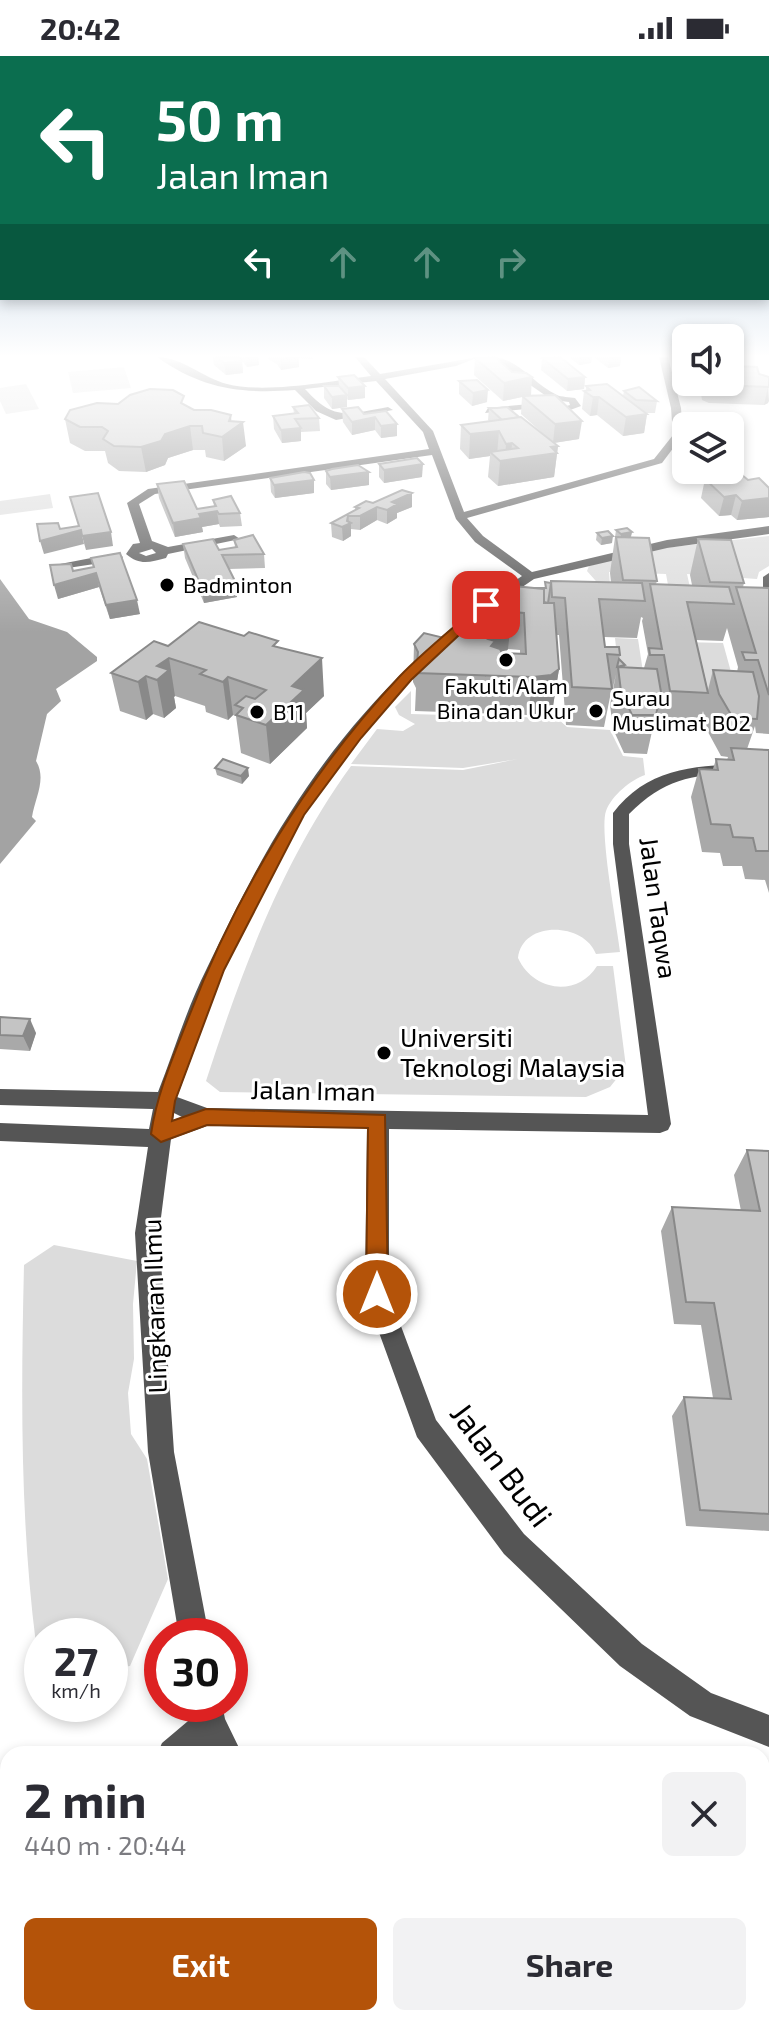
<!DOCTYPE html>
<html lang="en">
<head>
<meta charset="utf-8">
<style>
  body { margin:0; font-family:"Exo 2",sans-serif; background:#f2f2f3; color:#2b2b33; height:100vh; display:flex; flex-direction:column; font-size:30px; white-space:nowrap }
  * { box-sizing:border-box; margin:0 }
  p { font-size:26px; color:#7c7c81 }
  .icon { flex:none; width:44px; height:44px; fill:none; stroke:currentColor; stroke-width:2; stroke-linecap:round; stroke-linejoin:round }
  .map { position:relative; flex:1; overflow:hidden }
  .panel { position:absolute; left:0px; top:1690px; width:770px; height:280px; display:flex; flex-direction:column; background:#fff; border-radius:24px 24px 0 0; box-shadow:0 4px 12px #0003 }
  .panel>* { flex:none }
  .banner { position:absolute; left:0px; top:0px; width:770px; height:244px; box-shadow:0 4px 12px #0003; background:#0b6e4f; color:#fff; overflow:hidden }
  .tools { position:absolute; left:672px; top:268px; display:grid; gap:16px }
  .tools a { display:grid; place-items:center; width:72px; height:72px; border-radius:12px; background:#fff; box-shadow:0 4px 12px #0003; font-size:40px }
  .speed { position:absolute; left:24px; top:1562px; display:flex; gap:16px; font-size:40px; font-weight:700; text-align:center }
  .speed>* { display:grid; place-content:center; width:104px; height:104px; border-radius:50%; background:#fff; box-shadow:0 4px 12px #0003; line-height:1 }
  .speed small { font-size:20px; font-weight:400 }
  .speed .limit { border:12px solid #d22; background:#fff; color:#111 }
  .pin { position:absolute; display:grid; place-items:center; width:68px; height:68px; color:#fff; margin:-34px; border-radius:16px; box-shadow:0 4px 12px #0006 }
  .me { position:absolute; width:88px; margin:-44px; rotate:0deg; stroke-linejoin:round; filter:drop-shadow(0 0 6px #0008) }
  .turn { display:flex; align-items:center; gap:28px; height:168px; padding:0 24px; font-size:36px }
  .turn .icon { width:104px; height:104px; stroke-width:2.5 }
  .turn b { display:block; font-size:56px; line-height:68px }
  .lanes { display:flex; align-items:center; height:76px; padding:0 24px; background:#0003; justify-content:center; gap:40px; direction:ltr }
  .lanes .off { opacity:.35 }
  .round { display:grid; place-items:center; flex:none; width:84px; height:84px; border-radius:12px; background:#f2f2f3 }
  .headline { display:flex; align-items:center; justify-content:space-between; height:136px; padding:0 24px }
  h1 { font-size:48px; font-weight:700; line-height:60px }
  .button { display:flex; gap:16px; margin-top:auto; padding:16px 24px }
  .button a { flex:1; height:92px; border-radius:12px; background:#b45309; color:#fff; font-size:32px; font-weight:700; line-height:92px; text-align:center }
  .button a+a { background:#f2f2f3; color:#2b2b33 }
  .status { display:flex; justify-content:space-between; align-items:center; height:56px; padding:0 40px; background:#fff; direction:ltr }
  .status svg { height:22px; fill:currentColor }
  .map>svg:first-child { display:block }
</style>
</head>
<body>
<div class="status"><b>20:42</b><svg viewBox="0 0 49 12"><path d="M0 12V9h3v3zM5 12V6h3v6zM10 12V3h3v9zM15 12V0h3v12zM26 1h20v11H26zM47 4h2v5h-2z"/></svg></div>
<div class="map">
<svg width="769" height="1970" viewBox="0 0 769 1970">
  <rect width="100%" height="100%" fill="#fff"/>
  <g fill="#dcdcdc">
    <polygon points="124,311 131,332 73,337 68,316"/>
    <polygon points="26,328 39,353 6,358 0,345 0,332"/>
    <polygon points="50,438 53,452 0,459 0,445"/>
    <polygon points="769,480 769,510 759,516 757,523 687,518 697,563 674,562 666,518 609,516 611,542 587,515 589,510 647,494"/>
    <polygon points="615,582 638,583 645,629 618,610"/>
    <polygon points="682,586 723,587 736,634 697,651"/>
    <path d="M411,635V658L557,662L567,671L610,674L623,700L643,702L645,719C631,724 612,739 606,755C599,775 617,870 620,896L596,898C584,866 522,864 518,902C533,935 577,942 597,910H613L626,1011L610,1031L586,1041L220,1036L206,1025C242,914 282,805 351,710L463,714L518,703L463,712L351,708L377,673L403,675L415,668L399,659L395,651Z"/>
    <path d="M54,1189L137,1205L133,1248L134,1303L128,1337L131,1378L147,1403L168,1523L130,1610L110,1613V1580H42V1596L36,1588C20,1462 21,1337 24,1209Z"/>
    <polygon points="8,1909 8,1962 236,1962 240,1970 0,1970 0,1914"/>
  </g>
  <path fill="#a3a3a3" d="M0,523L29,563L67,576L97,601V605L56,633L61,645L47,658L36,705C47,723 35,742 32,761L36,765L0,808Z"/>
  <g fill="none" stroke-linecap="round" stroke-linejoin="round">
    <g fill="#555" fill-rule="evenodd">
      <path d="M157,301C182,301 203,322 227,328C264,338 333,325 371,320L355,301H364L380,318L479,301L456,310L385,323L433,375L464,456L654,403L673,379L671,352L659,301H668L681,352L683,379L662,407L467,462L483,480L532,516L667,484L769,470V478L667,492L534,523L481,559L411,624L361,682L304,759L224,914L177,1041L207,1052L648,1059L613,788V757C651,706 711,708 769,709V719C710,717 673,714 629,758V788L671,1068L668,1074L660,1077L389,1073V1238L436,1364L524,1478L642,1588L711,1637L769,1659V1691L690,1660L620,1610L504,1498L417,1381L365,1238L367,1072L207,1070L171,1083L159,1177L174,1396L209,1580H179L148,1396L135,1177L148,1091L0,1085V1067L149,1073L153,1053L0,1049V1033L158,1036C174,995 187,952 207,912C232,860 259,805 290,757C349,663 430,580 522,520L475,486L456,463L432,399L155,438L139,448L152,485L168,491L234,479L240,483L168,498L166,502C150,506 140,510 126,498L133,488L140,487L127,447L148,433L429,393L423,376L376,325L305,333C335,366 348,358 388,351L393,354L336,364L316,355L295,334C241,338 202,333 157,301ZM152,493L156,497L146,500L139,497ZM174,1057L182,1061L173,1064Z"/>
      <path d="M490,301C519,301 532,328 557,339C561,341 570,341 575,342L581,350L562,357L547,351L485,357L488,352L540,347L549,342ZM561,345L569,346L570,349L563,351L554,347Z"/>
      <polygon points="688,414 705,414 769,432 769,438"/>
      <polygon points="117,497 123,501 121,504 61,513 55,509"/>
      <polygon points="769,517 769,537 763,533 763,521"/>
      <polygon points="192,1648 222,1648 225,1663 242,1698 209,1698 206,1690 197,1698 157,1698 162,1687 194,1660"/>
      <polygon points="8,1813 8,1850 0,1853 0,1816"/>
      <polygon points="346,1962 385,1962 388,1970 349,1970"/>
    </g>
  </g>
  <g fill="#a9a9a9" fill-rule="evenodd">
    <polygon points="213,301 258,301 259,309 247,311 242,305 243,317 226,319 214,309"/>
    <polygon points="268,301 313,301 313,303 299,302 299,311 281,314 277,308 268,303"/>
    <polygon points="569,301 592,301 591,307 579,309"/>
    <polygon points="594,301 621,301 620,310 608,312"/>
    <polygon points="475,302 531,339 526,340 579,383 554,387 558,390 554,421 498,430 488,421 490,400 469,403 460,393 461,369 489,365 488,364 489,352 519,361 549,383 521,358 522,341 503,345 474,319"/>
    <polygon points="542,302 585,321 584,333 567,335 541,314"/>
    <polygon points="735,310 769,321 768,347 764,349 709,347 702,344 701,338 703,326 730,326"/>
    <polygon points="338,321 365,342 348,344 347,343 347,351 332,353 324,342 324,330 339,330"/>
    <polygon points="459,325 487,346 472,350 459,338"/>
    <polygon points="586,330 623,340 624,335 657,345 655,357 645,357 647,358 644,377 623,380 597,359 590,360 582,353 584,335 586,334"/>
    <polygon points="185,349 194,354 231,359 231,365 246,390 224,405 206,401 205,394 193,394 168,402 165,409 146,416 119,415 108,407 105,395 85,395 70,387 65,363"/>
    <polygon points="293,351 319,362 320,375 301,376 301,385 282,387 274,373 273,360 294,358"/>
    <polygon points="342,353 397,368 397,380 381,382 375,374 352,379 343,366"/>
    <polygon points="379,408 422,421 384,427 379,421"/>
    <polygon points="326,415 369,429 331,434 326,428"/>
    <polygon points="270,422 314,437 275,442 271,436"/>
    <polygon points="705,423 748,424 769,432 769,461 737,464 731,459 719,460 701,442"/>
    <polygon points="157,428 197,453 214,450 213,444 240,457 242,470 220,471 219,468 202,471 203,476 175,481 159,442"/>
    <polygon points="373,447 412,451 397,457 397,462 387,468 377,464 360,474 351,473 351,480 343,485 332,481 331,467 355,455 355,451"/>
    <path d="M616,474L632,476L631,481L657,525L656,528L692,529L690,519L698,483L744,527L743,531L769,532V678L756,677L755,670L747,693L769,694V837L765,824L745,823L742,810H723L720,797L702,796L691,741L699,713H713L716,703L727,704L728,701L721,700L708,676L703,655L698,675L661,673L657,653L647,698L624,697L613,673L610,649L616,618L612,636H611L604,671L566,669L559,579H556L559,613L553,650L546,657L528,659L415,655L416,632L413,626L414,588L448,583L512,542L513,530L545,532V526H611L610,517ZM641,561L643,562L642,565L648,598L644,612H625V609L619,603L620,599L605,591L604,581L637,582ZM727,572L738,611L737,616L713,614L708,634L696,584L723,585ZM508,593L520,594V597H505Z"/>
    <polygon points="597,477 612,487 601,489 596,484"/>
    <polygon points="234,484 264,498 265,512 229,513 236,527 237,541 204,547 185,502 183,488 219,494 235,491"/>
    <polygon points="91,502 140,558 110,563 99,531 58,543 73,515 93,511"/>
    <polygon points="168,590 279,591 324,640 306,657 307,672 270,708 241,697 236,660 233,659 228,664 206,656 205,650 175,640 174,641 176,652 164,662 153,658 146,664 120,655 111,617"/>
    <polygon points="215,712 249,720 242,728 217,719"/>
    <polygon points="0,961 36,977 30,995 0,993"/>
    <polygon points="747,1094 769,1095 769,1475 686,1470 672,1360 684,1341 713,1342 701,1269 674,1268 661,1175 672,1151 741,1155 734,1119"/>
  </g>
  <g fill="#898989">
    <polygon points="246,301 258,301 259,309 247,311"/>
    <polygon points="299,301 299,311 281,314 281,302"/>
    <polygon points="580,301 592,301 591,307 579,309"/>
    <polygon points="610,301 621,301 620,310 608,312"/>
    <polygon points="242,305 243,317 226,319 224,307"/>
    <polygon points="532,321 531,339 503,345 504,327"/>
    <polygon points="585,321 584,333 567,335 568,323"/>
    <polygon points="365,330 365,342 348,344 348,332"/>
    <polygon points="768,331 769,345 768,347 764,349"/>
    <polygon points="488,334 487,346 472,350 473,337"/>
    <polygon points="347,339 347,351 332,353 332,341"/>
    <polygon points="593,341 599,341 597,359 590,360"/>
    <polygon points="647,358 644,377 623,380 626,361"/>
    <polygon points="231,359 232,374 243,366 246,390 224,405 222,381"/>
    <polygon points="375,361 375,374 352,379 352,366"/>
    <polygon points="582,365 579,383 553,387 555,368"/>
    <polygon points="397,368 397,380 381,382 381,370"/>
    <polygon points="190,370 193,394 168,402 165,409 146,416 141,391 165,378"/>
    <polygon points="301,372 301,385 282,387 281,374"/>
    <polygon points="499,375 497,399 490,396 490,400 469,403 470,378"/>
    <polygon points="512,387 511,404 551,391 558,390 554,421 498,430 500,405 505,404 506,388"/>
    <polygon points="423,408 422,421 384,427 384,414"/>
    <polygon points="369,416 369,429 331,434 330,421"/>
    <polygon points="314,424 314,437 275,442 274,429"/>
    <polygon points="412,437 412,451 397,457 397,462 387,468 387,454 392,446"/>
    <polygon points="736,439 731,459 719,460 724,441"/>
    <polygon points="769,442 769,461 737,464 742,445"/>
    <polygon points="377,451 377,464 360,474 360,460"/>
    <polygon points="217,455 219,468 202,471 203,476 175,481 173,467 199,458"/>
    <polygon points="348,460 349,468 351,467 351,480 343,485 342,471"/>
    <polygon points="81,474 84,488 44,498 40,485"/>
    <polygon points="111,476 113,490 86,494 82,480"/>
    <polygon points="632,476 630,483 620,485 621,478"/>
    <polygon points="613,480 612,487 601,489 602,482"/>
    <polygon points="96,517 99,531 58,543 54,529"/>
    <polygon points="236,527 237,541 204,547 202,533"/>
    <polygon points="137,544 140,558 110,563 106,549"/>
    <polygon points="512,556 508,593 485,621 488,583"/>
    <polygon points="169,602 175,640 174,641 176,652 164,662 157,624 157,610"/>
    <polygon points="322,602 324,640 306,657 307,672 270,708 266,669 292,630"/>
    <polygon points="559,613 553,650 546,657 528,659 533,621"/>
    <polygon points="146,620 153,658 146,664 138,626"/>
    <polygon points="228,621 233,659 228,664 223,626"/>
    <polygon points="248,712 249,720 242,728 241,720"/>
    <polygon points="30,963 36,977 30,995 23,980"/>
    <polygon points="7,1962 11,1970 4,1970 1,1964"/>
  </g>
  <g fill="#c4c4c4" stroke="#898989" stroke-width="2" fill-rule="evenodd">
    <polygon points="217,301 239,301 242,305 224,307"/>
    <polygon points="495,301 512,316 526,317 532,321 504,327 475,302"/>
    <polygon points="560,301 585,321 568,323 542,302"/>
    <polygon points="735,310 757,311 759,318 769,321 769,331 713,329 706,326 730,326 730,320 737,319"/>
    <polygon points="354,319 365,330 348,332 338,321"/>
    <polygon points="477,324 488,334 473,337 459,325"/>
    <polygon points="607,328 647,358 626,361 599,341 593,341 584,335 590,334 586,330"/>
    <polygon points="324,330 339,330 347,339 332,341"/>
    <polygon points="639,331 657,345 636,344 624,335"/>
    <polygon points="150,333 173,334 184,340 181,347 194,354 211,354 231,359 229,365 243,366 222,381 203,377 202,370 190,370 165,378 161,385 141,391 114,390 103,383 108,375 102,371 80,371 65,363 70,354 97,347 118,348 130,339"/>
    <polygon points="555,339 582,365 555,368 522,340"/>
    <polygon points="309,349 319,362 295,363 301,372 281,374 273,360 298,357 293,351"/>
    <polygon points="358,351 364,358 386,355 397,368 381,370 375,361 352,366 342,353"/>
    <polygon points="507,351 519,361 502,364 489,352 497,352"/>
    <polygon points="521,361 558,390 551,391 557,397 500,405 490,396 518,392 512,387 506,388 499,375 470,378 461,369"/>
    <polygon points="417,402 423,408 384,414 379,408"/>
    <polygon points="358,409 369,416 330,421 326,415 332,413"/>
    <polygon points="304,416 310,417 314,424 274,429 270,422"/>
    <polygon points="742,419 748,424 759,422 769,432 769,442 742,445 736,439 724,441 705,423"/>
    <polygon points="184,425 197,453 216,450 213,444 231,440 240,457 219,458 217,455 199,458 201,462 173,467 157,428"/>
    <polygon points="402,434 412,437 392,446 397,448 387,454 377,451 360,460 348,460 347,465 351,467 342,471 331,467 359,452 355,451 366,445 373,447"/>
    <polygon points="98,437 111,476 82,480 81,474 40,485 37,468 58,467 60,473 79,470 70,441"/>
    <polygon points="627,472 632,476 621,478 616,474"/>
    <polygon points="608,475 613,480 602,482 597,477"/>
    <polygon points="253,479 264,498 222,499 236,527 202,533 183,488 213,483 219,494 237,491 234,484"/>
    <polygon points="616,481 649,482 657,525 623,524"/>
    <polygon points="698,483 731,484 744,527 710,526"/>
    <polygon points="120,497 137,544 106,549 96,517 54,529 50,509 71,508 73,515 94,511 91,502"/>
    <polygon points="551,525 642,527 645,545 599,543 605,591 619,591 620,599 607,598 612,633 572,631 565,542 552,541"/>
    <polygon points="545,526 551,527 548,547 544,546 544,533 535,532 546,532"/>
    <polygon points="650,528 729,531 734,548 687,546 708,637 670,635 664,599 650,599 649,592 662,593"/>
    <path d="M513,530L544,533V547H554L559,613L551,619L533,621L416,617L418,596L414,588L424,577L448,583L492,536L513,542ZM512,556L524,557L526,598L502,597L500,593L491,590L495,585L488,583Z"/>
    <polygon points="736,531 769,532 769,639 758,604 745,604 742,596 756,597"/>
    <polygon points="199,566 244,580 249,576 278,585 273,590 322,602 292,630 304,634 266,669 236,659 243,652 235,649 246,640 255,643 266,634 228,621 223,626 200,618 206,614 169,602 157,610 169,614 157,624 146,620 138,626 111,617 154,585 168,590"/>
    <polygon points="619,603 625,609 617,611"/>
    <polygon points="618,611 657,613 661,636 656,659 632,659 621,635"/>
    <polygon points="713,614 753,616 759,640 757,663 733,662 719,638"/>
    <polygon points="731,692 769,694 769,795 756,795 753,782 733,781 730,769 711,768 699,713 718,714 716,703 734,704"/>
    <polygon points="223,703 248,712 241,720 215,712"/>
    <polygon points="0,961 30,963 23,980 0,979"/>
    <polygon points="747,1094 769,1095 769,1458 700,1454 684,1341 731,1343 714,1247 686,1246 672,1151 760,1155"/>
  </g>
  <linearGradient id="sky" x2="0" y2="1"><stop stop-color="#8cadcc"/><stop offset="0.52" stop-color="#fff"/><stop offset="1" stop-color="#fff" stop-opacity="0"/></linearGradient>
  <rect width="769" height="577" fill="url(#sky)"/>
  <path fill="#b45309" stroke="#753606" stroke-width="2" d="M481,547L491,549L411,624L361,682L304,759L224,914L175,1045L172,1065L206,1053L385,1059L388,1238L385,1245L377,1248L369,1245L366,1238L368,1072L207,1069L161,1086L151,1078C157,1037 173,1001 188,963C236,837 308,718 400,620C425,594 455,571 481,547Z"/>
  <g fill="#000" stroke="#fff" stroke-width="3">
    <circle cx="167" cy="529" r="8"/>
    <circle cx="506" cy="604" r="8"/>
    <circle cx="596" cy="655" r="8"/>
    <circle cx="257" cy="656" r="8"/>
    <circle cx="384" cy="997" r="8"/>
  </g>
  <g text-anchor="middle" stroke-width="6" stroke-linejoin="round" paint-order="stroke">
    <g font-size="22" fill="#000" stroke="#fff" text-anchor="start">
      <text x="183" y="537">Badminton</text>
      <text x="506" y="638" text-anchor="middle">Fakulti Alam<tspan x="506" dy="25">Bina dan Ukur</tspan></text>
      <text x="612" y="650">Surau<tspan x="612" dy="25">Muslimat B02</tspan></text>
      <text x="273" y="664">B11</text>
    </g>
    <g font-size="26" fill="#000" stroke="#fff">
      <text transform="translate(658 852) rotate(82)" y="9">Jalan Taqwa</text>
      <text transform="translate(313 1035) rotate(1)" y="9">Jalan Iman</text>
      <text transform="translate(155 1250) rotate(-92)" y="9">Lingkaran Ilmu</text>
    </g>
    <g font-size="26" fill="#000" stroke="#fff" text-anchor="start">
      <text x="400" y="991">Universiti<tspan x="400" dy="30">Teknologi Malaysia</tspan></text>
    </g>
    <g font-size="32" fill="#000" stroke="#fff">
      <text transform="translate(501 1409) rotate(53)" y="11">Jalan Budi</text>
    </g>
  </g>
</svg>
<div class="tools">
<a><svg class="icon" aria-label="sound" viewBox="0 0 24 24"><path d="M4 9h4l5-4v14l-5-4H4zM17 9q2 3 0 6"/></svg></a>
<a><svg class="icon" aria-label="layers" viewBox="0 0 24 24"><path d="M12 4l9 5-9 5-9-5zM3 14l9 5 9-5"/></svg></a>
</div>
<div class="speed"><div>27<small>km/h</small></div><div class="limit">30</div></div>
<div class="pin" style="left:486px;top:549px;background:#d93025"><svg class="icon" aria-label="arrive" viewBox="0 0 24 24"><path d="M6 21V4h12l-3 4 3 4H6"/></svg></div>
<svg class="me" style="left:377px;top:1238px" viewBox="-20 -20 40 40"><circle r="17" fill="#b45309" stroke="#fff" stroke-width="3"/><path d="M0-11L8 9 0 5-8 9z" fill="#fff"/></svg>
<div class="banner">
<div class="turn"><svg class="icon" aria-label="left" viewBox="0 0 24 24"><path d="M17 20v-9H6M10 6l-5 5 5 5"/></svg><div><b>50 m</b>Jalan Iman</div></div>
<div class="lanes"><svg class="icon" aria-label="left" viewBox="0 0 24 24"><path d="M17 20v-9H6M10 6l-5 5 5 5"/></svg><svg class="icon off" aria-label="ahead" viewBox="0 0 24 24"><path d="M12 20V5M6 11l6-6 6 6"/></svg><svg class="icon off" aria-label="ahead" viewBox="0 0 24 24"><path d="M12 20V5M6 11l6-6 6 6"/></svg><svg class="icon off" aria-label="right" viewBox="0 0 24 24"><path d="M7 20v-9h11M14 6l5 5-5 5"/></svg></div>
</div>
<section class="panel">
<div class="headline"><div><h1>2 min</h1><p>440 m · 20:44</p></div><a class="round"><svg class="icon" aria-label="close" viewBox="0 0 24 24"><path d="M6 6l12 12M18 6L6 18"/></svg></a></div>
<div class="button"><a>Exit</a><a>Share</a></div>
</section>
</div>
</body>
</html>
